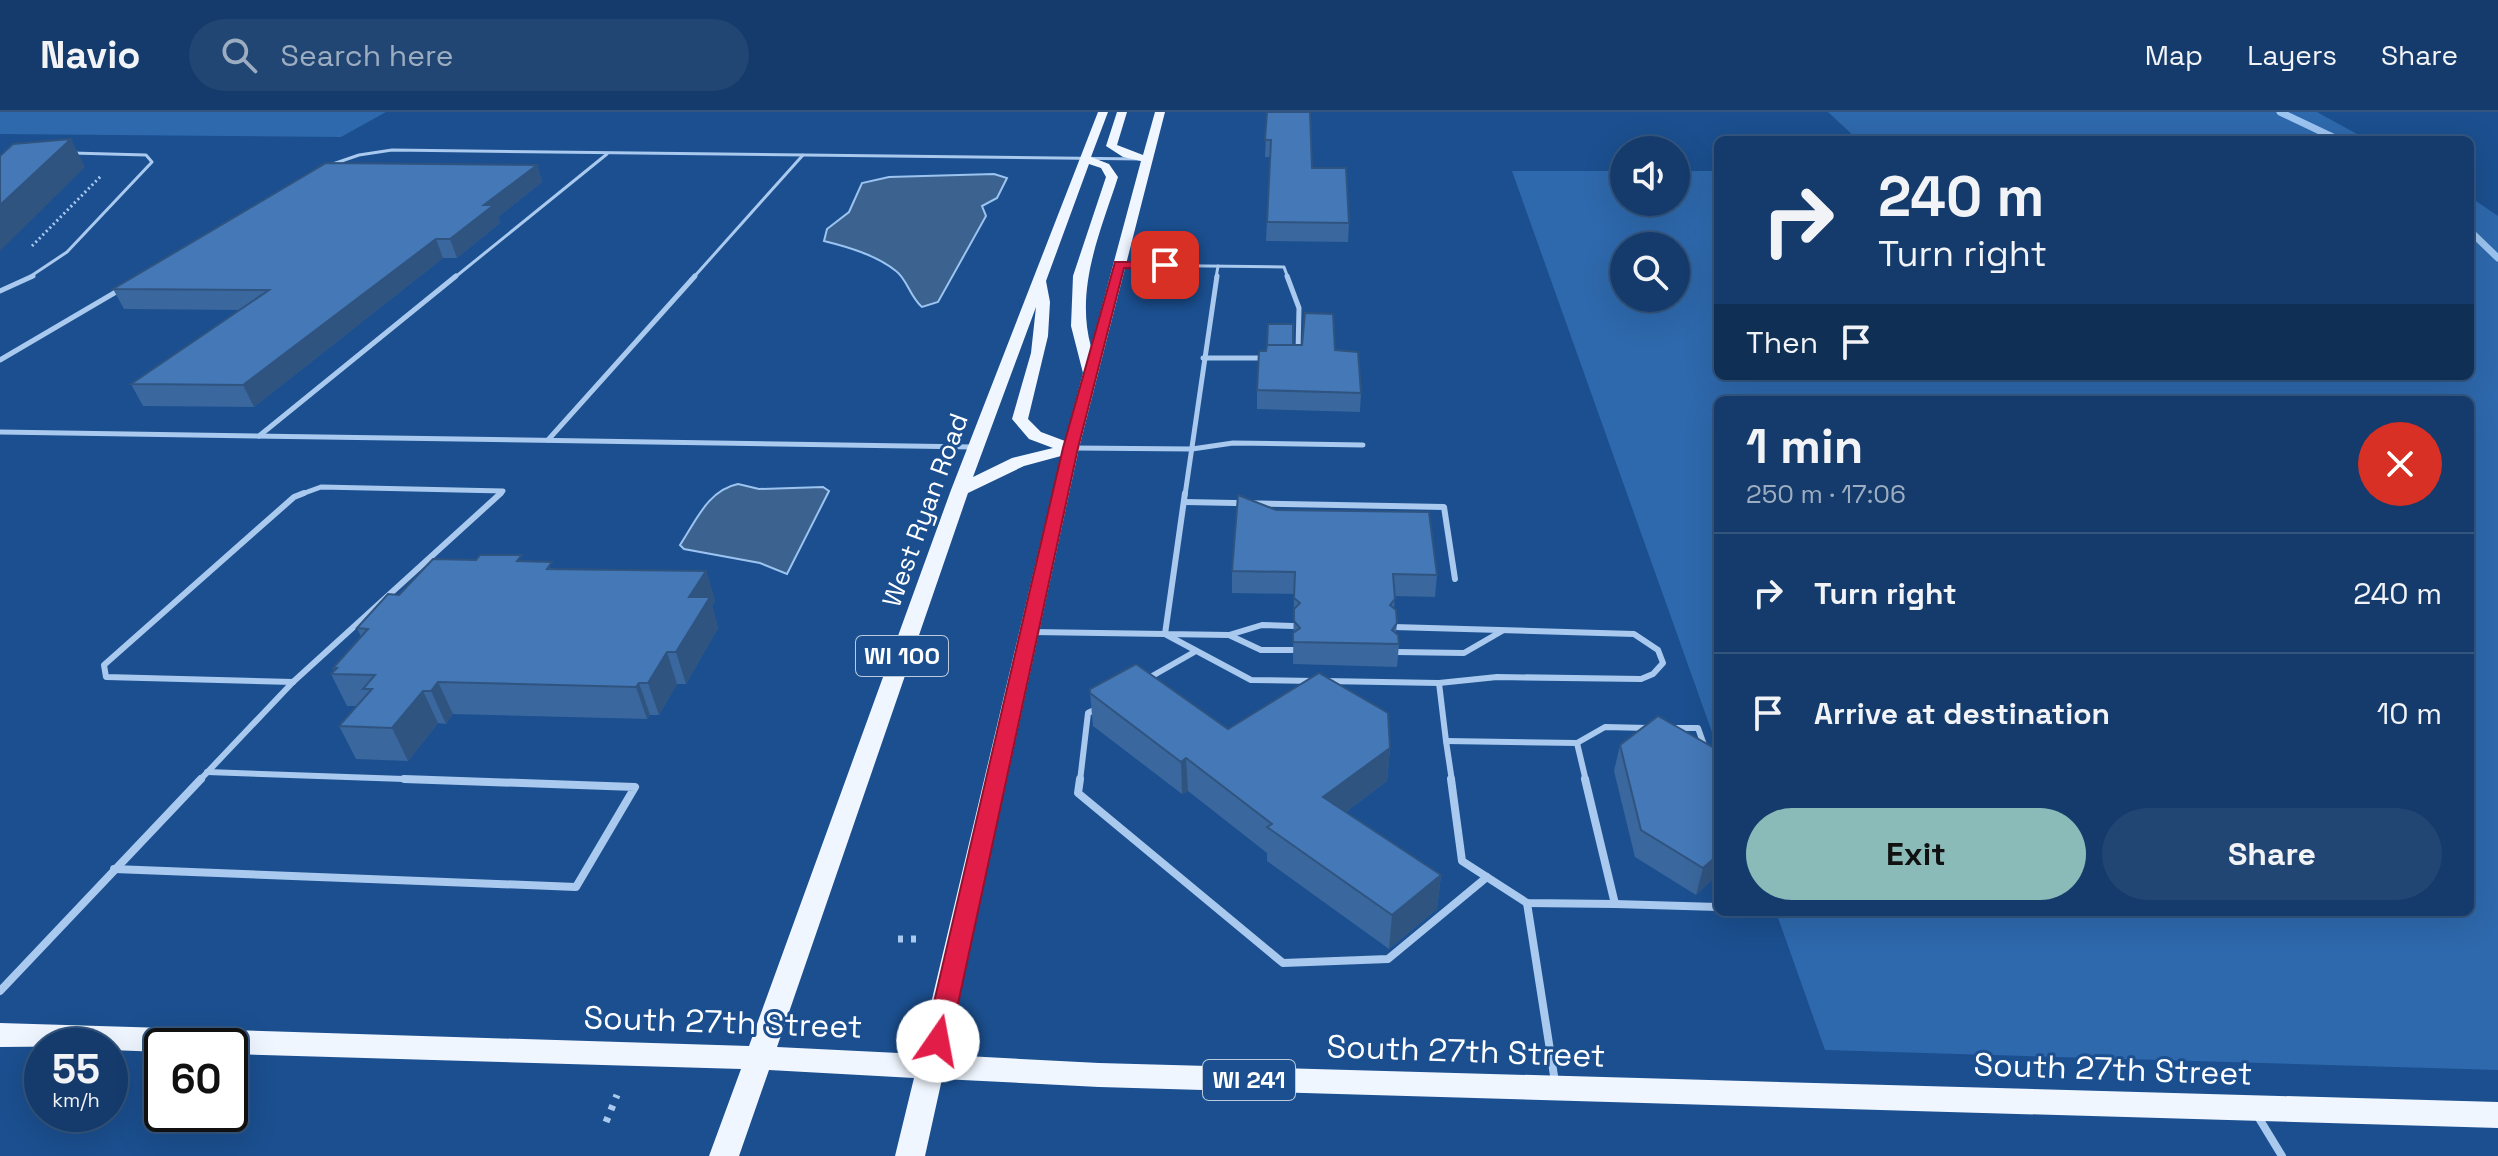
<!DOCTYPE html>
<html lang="en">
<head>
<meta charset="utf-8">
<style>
  body { margin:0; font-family:"Space Grotesk",sans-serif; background:#214673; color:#f1f3f6; height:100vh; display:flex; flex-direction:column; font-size:30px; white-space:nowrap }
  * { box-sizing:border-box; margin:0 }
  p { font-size:26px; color:#9dadc1 }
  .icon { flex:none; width:44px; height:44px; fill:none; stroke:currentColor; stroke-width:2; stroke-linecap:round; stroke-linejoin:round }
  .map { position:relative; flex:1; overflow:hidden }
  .side { position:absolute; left:1714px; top:284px; width:760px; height:520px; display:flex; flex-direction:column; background:#143b6b; border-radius:12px; box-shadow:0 8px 32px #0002,0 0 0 2px #33557e }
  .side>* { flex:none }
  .top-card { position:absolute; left:1714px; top:24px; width:760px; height:244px; border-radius:12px; box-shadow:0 8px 32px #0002,0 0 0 2px #33557e; background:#143b6b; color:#f1f3f6; overflow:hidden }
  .fabs { position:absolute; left:1610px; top:24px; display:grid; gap:16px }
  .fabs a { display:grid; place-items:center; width:80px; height:80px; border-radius:50%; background:#143b6b; box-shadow:0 8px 32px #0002,0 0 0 2px #33557e; font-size:40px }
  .speed { position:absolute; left:24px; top:916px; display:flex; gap:16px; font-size:40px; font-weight:700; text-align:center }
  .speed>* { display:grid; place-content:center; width:104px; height:104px; border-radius:50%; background:#143b6b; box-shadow:0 8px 32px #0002,0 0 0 2px #33557e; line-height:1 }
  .speed small { font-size:20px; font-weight:400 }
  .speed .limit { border:4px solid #111; border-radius:12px; background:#fff; color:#111 }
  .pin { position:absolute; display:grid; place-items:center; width:68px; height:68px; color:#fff; margin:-34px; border-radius:16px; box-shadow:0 4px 12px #0006 }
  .me { position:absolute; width:88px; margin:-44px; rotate:12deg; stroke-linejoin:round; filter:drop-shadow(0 0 6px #0008) }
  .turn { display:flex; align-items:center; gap:28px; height:168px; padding:0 32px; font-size:36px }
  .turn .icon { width:104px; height:104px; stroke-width:2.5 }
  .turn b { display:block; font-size:56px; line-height:68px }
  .then { display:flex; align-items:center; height:76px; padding:0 32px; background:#0003; gap:16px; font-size:30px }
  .round { display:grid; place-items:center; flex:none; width:84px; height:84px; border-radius:42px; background:#214673 }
  .head { display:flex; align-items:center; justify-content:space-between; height:136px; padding:0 32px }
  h1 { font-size:48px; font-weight:800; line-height:60px }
  .cta { display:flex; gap:16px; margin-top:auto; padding:16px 32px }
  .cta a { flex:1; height:92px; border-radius:48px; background:#8bbbb9; color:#111; font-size:32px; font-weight:800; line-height:92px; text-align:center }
  .cta a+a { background:#214673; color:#f1f3f6 }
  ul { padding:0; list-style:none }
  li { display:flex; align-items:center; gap:24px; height:120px; padding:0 32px; border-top:2px solid #33557e }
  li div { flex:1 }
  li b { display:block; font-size:30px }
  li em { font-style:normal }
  header { display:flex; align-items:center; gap:48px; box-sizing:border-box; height:112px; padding:0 40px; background:#143b6b; border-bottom:2px solid #33557e }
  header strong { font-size:38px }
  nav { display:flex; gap:44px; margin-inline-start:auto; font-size:28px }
  .search { width:560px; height:72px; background:#214673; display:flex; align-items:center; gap:20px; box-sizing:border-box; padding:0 28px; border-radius:44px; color:#9dadc1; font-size:30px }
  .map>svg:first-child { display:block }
</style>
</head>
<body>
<header>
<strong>Navio</strong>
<div class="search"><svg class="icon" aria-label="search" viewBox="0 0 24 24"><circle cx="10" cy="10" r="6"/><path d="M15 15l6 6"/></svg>Search here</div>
<nav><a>Map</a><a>Layers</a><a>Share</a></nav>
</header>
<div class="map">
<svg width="2498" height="1044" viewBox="0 0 2498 1044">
  <rect width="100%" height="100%" fill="#1b4f8f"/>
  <g fill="#2e69ad" fill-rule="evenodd">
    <polygon points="0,0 386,0 341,25 0,22"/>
    <polygon points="1828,0 2317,0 2368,28 1858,28"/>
    <path d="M1512,59H1624V90H1676V59H1718V264H2470V85L2498,104V958L1825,938L1776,800H2470V288H1718V637ZM1624,134H1676V186H1624Z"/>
  </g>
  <g fill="#3c6290" stroke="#9cc4f0" stroke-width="2">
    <path d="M994,62L1007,66L997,86L982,94L986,104L938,190L922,195C910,185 907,167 896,159C876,143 848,135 824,129L827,117L849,100L862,71L889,65Z"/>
    <path d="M738,372L759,377L823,375L829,379L787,462L760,451L684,437L680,433C696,409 708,378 738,372Z"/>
  </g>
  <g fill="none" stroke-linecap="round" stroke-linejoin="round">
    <g stroke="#9cc4f0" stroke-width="7">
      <polyline points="2280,0 2339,28"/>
      <polyline points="2470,119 2498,146"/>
    </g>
    <polyline stroke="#a9c9ee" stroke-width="3" stroke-dasharray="2 3" stroke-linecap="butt" points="32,134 101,64"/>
    <g stroke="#a9c9ee" stroke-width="7" stroke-dasharray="5 8" stroke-linecap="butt">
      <polyline points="898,827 921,827"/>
      <polyline points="606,1010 617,983"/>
    </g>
    <g stroke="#a9c9ee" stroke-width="3">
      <polyline points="330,53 359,43 392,38 1141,47"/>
      <polyline points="1119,153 1284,155 1288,166"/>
      <polyline points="28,166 67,140 152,50 146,43 72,41"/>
      <polyline points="454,166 607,42"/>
      <polyline points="693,166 803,43"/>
      <polyline points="1216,166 1218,154"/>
    </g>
    <g stroke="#a9c9ee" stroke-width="5">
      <polyline points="1287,164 1299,196 1298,239"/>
      <polyline points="0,179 33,164"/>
      <polyline points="1203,246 1266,246"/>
      <polyline points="0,248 121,177"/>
      <polyline points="0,320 973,335"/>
      <polyline points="259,324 456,164"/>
      <polyline points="548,328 695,164"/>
      <polyline points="1074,336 1192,337 1233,331 1363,333"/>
      <polyline points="299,383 321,375 503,379 498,383"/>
      <polyline points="1185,383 1217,164"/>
    </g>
    <g stroke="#a9c9ee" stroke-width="6">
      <polyline points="1185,381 1165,522 1229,523 1262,513 1293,514"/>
      <polyline points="1185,390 1444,395 1455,467"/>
      <polyline points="1033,520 1165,522 1251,568 1314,569"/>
      <polyline points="1229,523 1261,538 1293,538"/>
      <polyline points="1396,540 1464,541 1502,519"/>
      <polyline points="1147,567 1196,539"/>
      <polyline points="1325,569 1439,571 1497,565 1641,567 1653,562 1663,551 1658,538 1634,522 1394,515"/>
      <polyline points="293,570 106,565 104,553 294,385 304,381"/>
      <polyline points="293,570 501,381"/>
      <polyline points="1439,571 1446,629"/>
      <polyline points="1675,616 1698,616 1704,633"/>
      <polyline points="1446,629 1577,631 1586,669"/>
      <polyline points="1446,629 1452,669"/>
      <polyline points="1577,631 1605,615 1648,616"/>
      <polyline points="207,660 461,669"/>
      <polyline points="199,669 293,570"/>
      <polyline points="1080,669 1088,601 1096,597"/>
    </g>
    <g stroke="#a9c9ee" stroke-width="8">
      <polyline points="1080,667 1078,681 1283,851 1388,847 1487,765"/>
      <polyline points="1451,667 1462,749 1527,791 1615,792 1585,667"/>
      <polyline points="114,757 576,775 635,675 404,667"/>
      <polyline points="1527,791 1555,970"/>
      <polyline points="1615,792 1718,795"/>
      <polyline points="0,879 201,667"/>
      <polyline points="2257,1003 2282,1044"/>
    </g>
    <path fill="#f0f6ff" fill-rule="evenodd" d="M1098,0H1108L1091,45L1109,52L1118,65C1100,121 1075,176 1091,235L1141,49L1123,45L1106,34L1117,0H1127L1117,33L1143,43L1155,0H1165L1079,336L947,943L1099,951L2498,990V1016L1099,975L942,967L925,1044H895L914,966L769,958L739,1044H709L741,957L230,942V934H162V940L110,938V934L0,935V911L749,934L951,378ZM1089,52L1101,56L1106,65L1073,164L1071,214L1083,261L1065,329L1041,320L1028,307L1048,224L1050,190L1046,169ZM1036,195L1031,241L1012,307L1029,327L1053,336L1012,346L973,365ZM1061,344L919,942L777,935L968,381L1024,354Z"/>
  </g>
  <g fill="#3a679d">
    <polygon points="1267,0 1312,56 1349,111 1348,130 1266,129 1270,45 1265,45"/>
    <polygon points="537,53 542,70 498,105 500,111 457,146 443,146 254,295 143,294 131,272 241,198 124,197 113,177"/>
    <polygon points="1293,233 1335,238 1361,281 1360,300 1257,297 1257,278 1266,239"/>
    <polygon points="524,449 555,457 706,459 715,489 712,494 718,516 686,572 677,572 659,603 650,603 647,607 453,602 446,612 438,611 408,649 356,647 339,614 357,594 347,594 331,562 334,558 333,556 361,525 357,516 399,483"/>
    <polygon points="1232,459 1437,463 1435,485 1395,484 1394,497 1397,511 1396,522 1399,532 1397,555 1293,552 1294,482 1232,481"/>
    <polygon points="1090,581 1228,617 1390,636 1387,669 1346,700 1441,763 1437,797 1389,837 1267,749 1267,741 1188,679 1182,682 1093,614"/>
    <polygon points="1620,633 1718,648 1718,762 1696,783 1635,745 1614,659"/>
  </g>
  <g fill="#305480">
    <polygon points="71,27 85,55 0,139 0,93"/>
    <polygon points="537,53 542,70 498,105 500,111 457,146 450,127 484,93"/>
    <polygon points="436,127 443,146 254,295 243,273"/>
    <polygon points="706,459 715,489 712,494 718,516 686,572 676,540 689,485"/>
    <polygon points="667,540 677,572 659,603 648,571"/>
    <polygon points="438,570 453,602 446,612 431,579"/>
    <polygon points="639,571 650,603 647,607 636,575"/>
    <polygon points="423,579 438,611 408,649 392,616"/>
    <polygon points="1390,636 1387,669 1322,718 1323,685"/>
    <polygon points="1186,646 1188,679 1182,682 1181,650"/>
    <polygon points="1718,743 1718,762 1696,783 1703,756"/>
    <polygon points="1441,763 1437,797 1389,837 1392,803"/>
  </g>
  <g fill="#4478b7" stroke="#305480" stroke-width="2">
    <polygon points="1267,0 1310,0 1312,56 1346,56 1349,111 1267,110 1271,28 1265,28"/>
    <polygon points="71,27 0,93 0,44 13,32"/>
    <polygon points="326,51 537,53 484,93 494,93 450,127 436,127 243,273 131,272 269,178 113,177"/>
    <polygon points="1305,201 1333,202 1335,238 1358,240 1361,281 1257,278 1259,239 1266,239 1267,233 1302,233"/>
    <polygon points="1268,212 1293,212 1293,233 1267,233"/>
    <polygon points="1238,383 1276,398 1429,400 1437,463 1393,462 1395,487 1390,493 1396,498 1397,511 1392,518 1398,523 1399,532 1293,530 1293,521 1300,516 1294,509 1294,497 1300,491 1294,486 1295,460 1232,459"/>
    <polygon points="480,443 522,443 517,449 552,450 547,457 706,459 689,485 710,485 676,540 667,540 648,571 639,571 636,575 438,570 431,579 423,579 392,616 339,614 372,577 363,577 375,563 331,562 337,556 333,556 368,517 357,516 388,482 399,483 433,447 476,448"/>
    <polygon points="1136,552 1228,617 1319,561 1388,601 1390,636 1323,685 1441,763 1392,803 1267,715 1272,712 1186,646 1181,650 1090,581 1090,577"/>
    <polygon points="1658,604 1714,636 1718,648 1718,743 1703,756 1641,718 1620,633"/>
  </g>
  <polygon fill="#e11d48" stroke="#92132f" stroke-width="2" points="1115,150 1165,150 1170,153 1165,157 1124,156 1078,336 950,929 947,937 938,940 929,937 925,929 1063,336"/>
  <g text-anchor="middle" stroke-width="6" stroke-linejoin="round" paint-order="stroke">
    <g fill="#1b4f8f" stroke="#bbcadd" stroke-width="2">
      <rect x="856" y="524" width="92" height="40" rx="6"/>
      <rect x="1203" y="948" width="92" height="40" rx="6"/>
    </g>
    <g font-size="24" font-weight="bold" fill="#fff">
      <text x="902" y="552">WI 100</text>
      <text x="1249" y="976">WI 241</text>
    </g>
    <g font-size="26" fill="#fff" stroke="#1b4f8f">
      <text transform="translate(925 398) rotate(-70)" y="9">West Ryan Road</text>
    </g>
    <g font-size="32" fill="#fff" stroke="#1b4f8f">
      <text transform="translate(723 910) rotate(2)" y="11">South 27th Street</text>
      <text transform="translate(1466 939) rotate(2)" y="11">South 27th Street</text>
      <text transform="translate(2113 957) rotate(2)" y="11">South 27th Street</text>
    </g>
  </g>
</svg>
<div class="fabs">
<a><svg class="icon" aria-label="sound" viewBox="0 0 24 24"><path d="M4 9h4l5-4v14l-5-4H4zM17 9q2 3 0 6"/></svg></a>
<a><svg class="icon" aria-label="search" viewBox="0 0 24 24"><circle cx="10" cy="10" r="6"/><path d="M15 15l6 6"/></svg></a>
</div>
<div class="speed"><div>55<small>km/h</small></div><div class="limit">60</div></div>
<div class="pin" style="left:1165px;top:153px;background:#d93025"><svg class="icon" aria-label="arrive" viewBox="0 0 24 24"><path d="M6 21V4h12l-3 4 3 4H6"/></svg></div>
<svg class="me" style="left:938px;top:929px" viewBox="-20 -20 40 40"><circle r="19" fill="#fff"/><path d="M0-13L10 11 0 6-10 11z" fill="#e11d48"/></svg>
<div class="top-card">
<div class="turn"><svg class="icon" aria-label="right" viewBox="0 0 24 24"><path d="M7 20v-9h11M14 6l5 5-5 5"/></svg><div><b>240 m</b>Turn right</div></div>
<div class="then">Then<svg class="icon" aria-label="arrive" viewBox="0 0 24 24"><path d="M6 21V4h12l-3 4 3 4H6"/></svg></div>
</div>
<section class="side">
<div class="head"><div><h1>1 min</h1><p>250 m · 17:06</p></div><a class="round" style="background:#d93025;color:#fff"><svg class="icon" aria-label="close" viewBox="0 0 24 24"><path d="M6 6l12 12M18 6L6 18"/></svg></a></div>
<ul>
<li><svg class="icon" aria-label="right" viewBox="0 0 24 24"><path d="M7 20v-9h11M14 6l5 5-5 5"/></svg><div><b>Turn right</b></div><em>240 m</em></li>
<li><svg class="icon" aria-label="arrive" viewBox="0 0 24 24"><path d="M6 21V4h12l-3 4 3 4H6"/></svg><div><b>Arrive at destination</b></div><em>10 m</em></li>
</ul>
<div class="cta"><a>Exit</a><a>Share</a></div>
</section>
</div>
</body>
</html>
